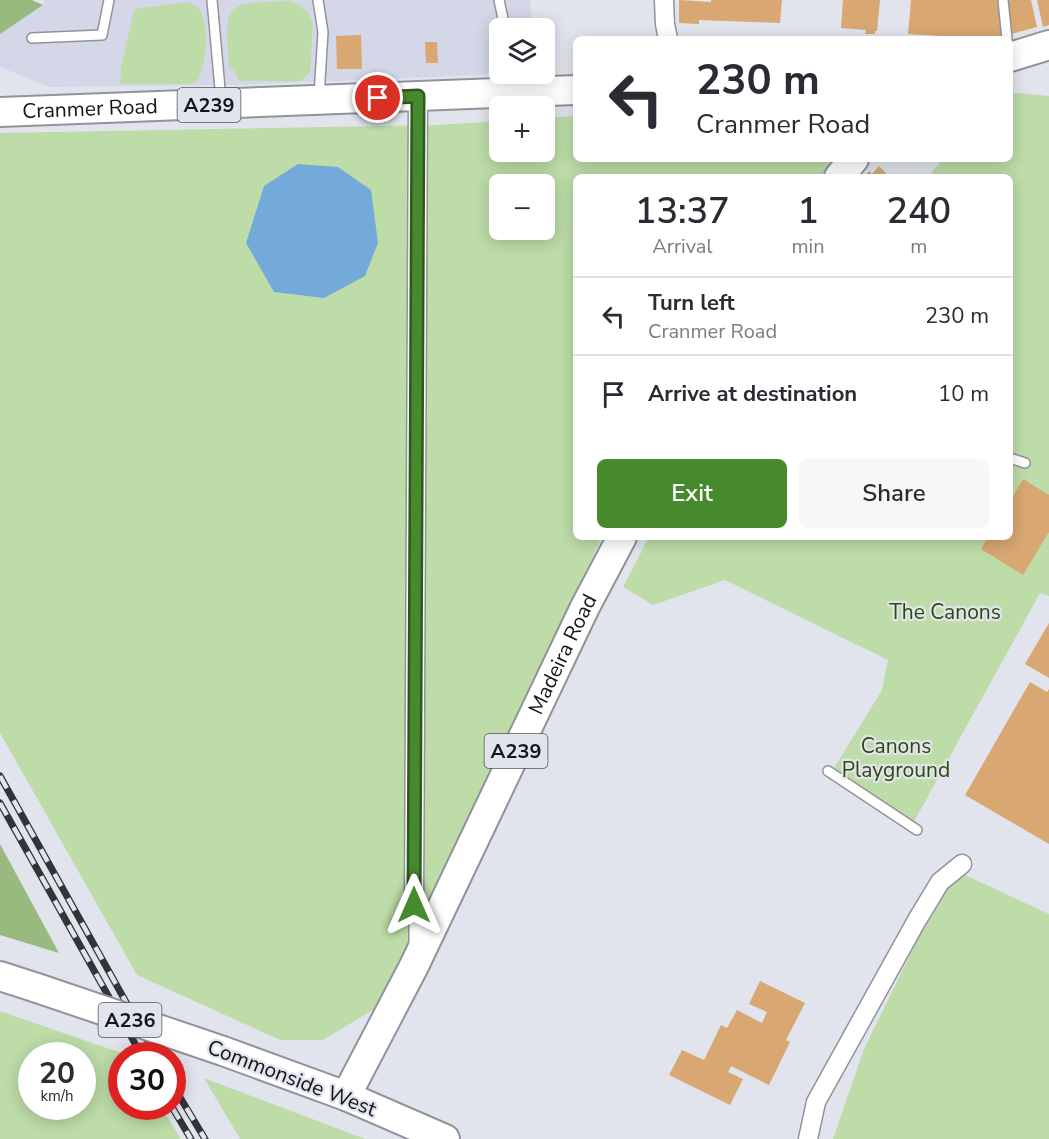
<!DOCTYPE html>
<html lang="en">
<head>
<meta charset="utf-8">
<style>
  body { margin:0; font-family:"Nunito Sans",sans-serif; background:#f7f7f7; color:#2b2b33; height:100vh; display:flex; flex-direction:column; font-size:22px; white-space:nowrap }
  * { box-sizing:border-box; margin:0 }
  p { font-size:20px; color:#7c7c81 }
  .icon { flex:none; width:33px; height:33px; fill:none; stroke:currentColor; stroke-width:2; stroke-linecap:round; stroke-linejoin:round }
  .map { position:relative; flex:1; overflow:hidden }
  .drawer { position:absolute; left:573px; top:174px; width:440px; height:366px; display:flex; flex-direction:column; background:#fff; border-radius:9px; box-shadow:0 3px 15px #0003 }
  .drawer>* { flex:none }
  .guide { position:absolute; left:573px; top:36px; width:440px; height:126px; border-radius:9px; box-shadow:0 3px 15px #0003; background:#fff; color:#2b2b33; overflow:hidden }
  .fabs { position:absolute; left:489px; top:18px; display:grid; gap:12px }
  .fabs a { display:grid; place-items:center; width:66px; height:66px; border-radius:9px; background:#fff; box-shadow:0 3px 15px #0003; font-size:30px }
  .speed { position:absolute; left:18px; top:1042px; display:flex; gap:12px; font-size:30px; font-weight:700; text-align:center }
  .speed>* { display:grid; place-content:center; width:78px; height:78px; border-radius:50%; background:#fff; box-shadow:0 3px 15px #0003; line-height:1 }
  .speed small { font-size:15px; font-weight:400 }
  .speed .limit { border:9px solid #d22; background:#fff; color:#111 }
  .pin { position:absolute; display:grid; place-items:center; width:51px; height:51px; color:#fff; margin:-26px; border:3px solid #fff; border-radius:50%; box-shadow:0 2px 6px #0007 }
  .me { position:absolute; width:66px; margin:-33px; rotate:0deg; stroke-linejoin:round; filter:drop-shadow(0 0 4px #0008) }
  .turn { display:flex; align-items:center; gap:21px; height:126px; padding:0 24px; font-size:27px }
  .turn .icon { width:78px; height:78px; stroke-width:2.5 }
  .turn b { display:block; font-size:42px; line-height:51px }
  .eta { display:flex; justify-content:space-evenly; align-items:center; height:102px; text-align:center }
  .eta b { font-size:36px; font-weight:600; line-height:42px }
  .button { display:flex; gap:12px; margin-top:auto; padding:12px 24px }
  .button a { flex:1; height:69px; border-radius:9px; background:#47892d; color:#fff; font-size:24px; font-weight:600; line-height:69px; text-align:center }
  .button a+a { background:#f7f7f7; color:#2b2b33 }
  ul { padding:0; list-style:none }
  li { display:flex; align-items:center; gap:18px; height:78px; padding:0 24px; border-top:2px solid #e1e1e2 }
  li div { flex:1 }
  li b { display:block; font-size:22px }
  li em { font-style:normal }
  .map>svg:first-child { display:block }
</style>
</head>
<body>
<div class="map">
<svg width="1049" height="1139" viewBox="0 0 1049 1139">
  <rect width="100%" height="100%" fill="#e2e4ed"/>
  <polygon fill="#d4d7e7" points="44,0 530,0 532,28 500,28 500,74 506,74 234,85 49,87 0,67 0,34 43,5"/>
  <g fill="#bddca8" fill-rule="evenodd">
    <path d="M290,1L298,4L308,12L313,24L310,72L301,81H241L238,79L234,70L229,68C225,0 223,4 290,1Z"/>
    <path d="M188,2L199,8C210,30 206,58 198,81L191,84H120L121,68L134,9Z"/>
    <polygon points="1018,93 1049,96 1049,596 1040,593 911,827 831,773 882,690 888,660 725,580 653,605 623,587 649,537 1010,537 1010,177 928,177 943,159 1010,159 1010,94"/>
    <path d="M576,116V159H839L823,177H576V537H602L408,949L373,1010L323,1040H280L137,975L0,733V133L439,125L499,121L500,152H544L545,118ZM500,184H544V230H500Z"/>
    <polygon points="952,869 1049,914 1049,1139 833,1139 864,1049"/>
    <path d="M0,1011L130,1056H122V1107H161L181,1139H0ZM32,1056H82V1107H32Z"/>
    <polygon points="204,1078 365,1139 240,1139"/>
  </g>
  <g fill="#98ba7f">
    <polygon points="0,0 32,0 43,5 0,34"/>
    <polygon points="0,844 59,953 0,935"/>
  </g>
  <polygon fill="#73aada" points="298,164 338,167 371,190 378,243 365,276 324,298 274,292 246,243 264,186"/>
  <g fill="#d8a772">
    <polygon points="679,0 711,2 711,0 782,0 780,23 699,20 699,24 679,23"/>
    <polygon points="843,0 880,0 877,31 875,31 875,34 865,34 866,30 841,28"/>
    <polygon points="911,0 1031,0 1037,27 993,39 908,34"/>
    <polygon points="1037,0 1049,0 1049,25 1043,27"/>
    <polygon points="361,35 362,69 337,69 336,36"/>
    <polygon points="425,42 437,42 438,63 426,63"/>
    <polygon points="879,166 886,173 882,177 864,177 869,171 872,174"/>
    <polygon points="1023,479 1049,495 1049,532 1023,575 981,549 988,537 1010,537 1010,502"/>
    <polygon points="1049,623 1049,678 1025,664"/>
    <polygon points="1030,682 1047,692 1049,689 1049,844 965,795"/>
    <polygon points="760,981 805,1003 786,1040 790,1042 769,1085 731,1066 728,1072 743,1079 730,1105 669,1075 682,1050 704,1060 721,1025 727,1028 737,1010 762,1023 767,1012 749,1004"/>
  </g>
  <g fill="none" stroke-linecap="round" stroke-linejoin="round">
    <defs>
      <g id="lane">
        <polyline points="212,0 221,100"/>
        <polyline points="318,0 323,32 319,96"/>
        <polyline points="499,0 505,28"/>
        <polyline points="1003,0 1007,39"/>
        <polyline points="32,38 102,35 109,0"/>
        <polyline points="513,74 517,90"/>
        <polyline points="1010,458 1025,463"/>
        <polyline points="828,771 917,830"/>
        <polyline points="414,942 414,905"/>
      </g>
      <g id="street">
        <polyline points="664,0 665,24 668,39"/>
        <polyline points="414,905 418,96"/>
        <polyline points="808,1139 816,1102 917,920 940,882 962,864"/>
      </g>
      <g id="primary">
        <polyline points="1010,57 1049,45"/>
        <path id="s1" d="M0,112L576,90"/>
        <polyline points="839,177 854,159"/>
        <polyline points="0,976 37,988"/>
        <polyline points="223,1051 346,1096 445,1139"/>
        <path id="s2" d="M346,1096L414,966L585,607L622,537"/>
      </g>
    </defs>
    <use href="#lane" stroke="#91939b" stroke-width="12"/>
    <use href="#street" stroke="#91939b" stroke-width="21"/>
    <use href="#primary" stroke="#91939b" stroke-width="32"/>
    <use href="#lane" stroke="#fff" stroke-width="9"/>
    <use href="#street" stroke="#fff" stroke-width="18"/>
    <use href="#primary" stroke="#fff" stroke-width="28"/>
    <defs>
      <g id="rail">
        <polyline points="0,776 156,1056"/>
        <polyline points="0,803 142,1056"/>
        <polyline points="172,1084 205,1139"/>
        <polyline points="172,1107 191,1139"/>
      </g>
    </defs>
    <use href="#rail" stroke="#333438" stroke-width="7"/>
    <use href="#rail" stroke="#e2e4ed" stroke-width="4.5" stroke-dasharray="14" stroke-linecap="butt"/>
    <defs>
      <polyline id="primary-bridge" points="37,988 223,1051"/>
    </defs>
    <use href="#primary-bridge" stroke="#91939b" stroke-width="32" stroke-linecap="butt"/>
    <use href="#primary-bridge" stroke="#fff" stroke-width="28"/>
  </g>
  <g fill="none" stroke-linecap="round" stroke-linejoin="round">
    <defs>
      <polyline id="route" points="378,98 418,96 414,905"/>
    </defs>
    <use href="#route" stroke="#2e591d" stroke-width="15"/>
    <use href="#route" stroke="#47892d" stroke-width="10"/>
  </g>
  <g text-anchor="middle" stroke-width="4.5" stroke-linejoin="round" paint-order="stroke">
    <g fill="#e2e4ed" stroke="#525358" stroke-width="1.5">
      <rect x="177.5" y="88" width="63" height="34" rx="4.5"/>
      <rect x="484.5" y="734" width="63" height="34" rx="4.5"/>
      <rect x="98.5" y="1003" width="63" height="34" rx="4.5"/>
    </g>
    <g font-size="20" font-weight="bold" fill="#141518">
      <text x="209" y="112">A239</text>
      <text x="516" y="758">A239</text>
      <text x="130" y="1027">A236</text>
    </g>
    <g font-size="21" fill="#141518" stroke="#e2e4ed">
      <text dy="7" stroke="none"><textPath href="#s1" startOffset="90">Cranmer Road</textPath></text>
      <text dy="7" stroke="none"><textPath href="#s2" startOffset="492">Madeira Road</textPath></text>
      <text transform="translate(292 1078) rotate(21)" y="7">Commonside West</text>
    </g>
    <g font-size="21" fill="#2b4a0a" stroke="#e2e4ed">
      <text x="945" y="619">The Canons</text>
      <text x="896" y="753">Canons<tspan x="896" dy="24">Playground</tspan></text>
    </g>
  </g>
</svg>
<div class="fabs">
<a><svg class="icon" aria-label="layers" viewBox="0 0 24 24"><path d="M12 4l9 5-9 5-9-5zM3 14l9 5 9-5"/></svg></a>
<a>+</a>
<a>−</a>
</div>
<div class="speed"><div>20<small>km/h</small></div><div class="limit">30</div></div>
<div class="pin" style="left:378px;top:98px;background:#d93025"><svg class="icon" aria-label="arrive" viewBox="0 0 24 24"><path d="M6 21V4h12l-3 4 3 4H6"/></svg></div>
<svg class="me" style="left:414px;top:905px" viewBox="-20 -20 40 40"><path d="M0-17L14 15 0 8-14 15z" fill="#47892d" stroke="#fff" stroke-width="4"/></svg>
<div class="guide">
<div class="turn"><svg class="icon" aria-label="left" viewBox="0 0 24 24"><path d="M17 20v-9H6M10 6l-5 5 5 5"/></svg><div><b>230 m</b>Cranmer Road</div></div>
</div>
<section class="drawer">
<div class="eta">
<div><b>13:37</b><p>Arrival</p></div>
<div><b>1</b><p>min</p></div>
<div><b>240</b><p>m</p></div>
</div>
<ul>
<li><svg class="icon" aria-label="left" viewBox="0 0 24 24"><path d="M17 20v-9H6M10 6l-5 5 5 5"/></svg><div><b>Turn left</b><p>Cranmer Road</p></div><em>230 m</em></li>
<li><svg class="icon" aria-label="arrive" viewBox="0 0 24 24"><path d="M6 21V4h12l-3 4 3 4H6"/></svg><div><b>Arrive at destination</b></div><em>10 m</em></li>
</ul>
<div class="button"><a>Exit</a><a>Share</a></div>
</section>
</div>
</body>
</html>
